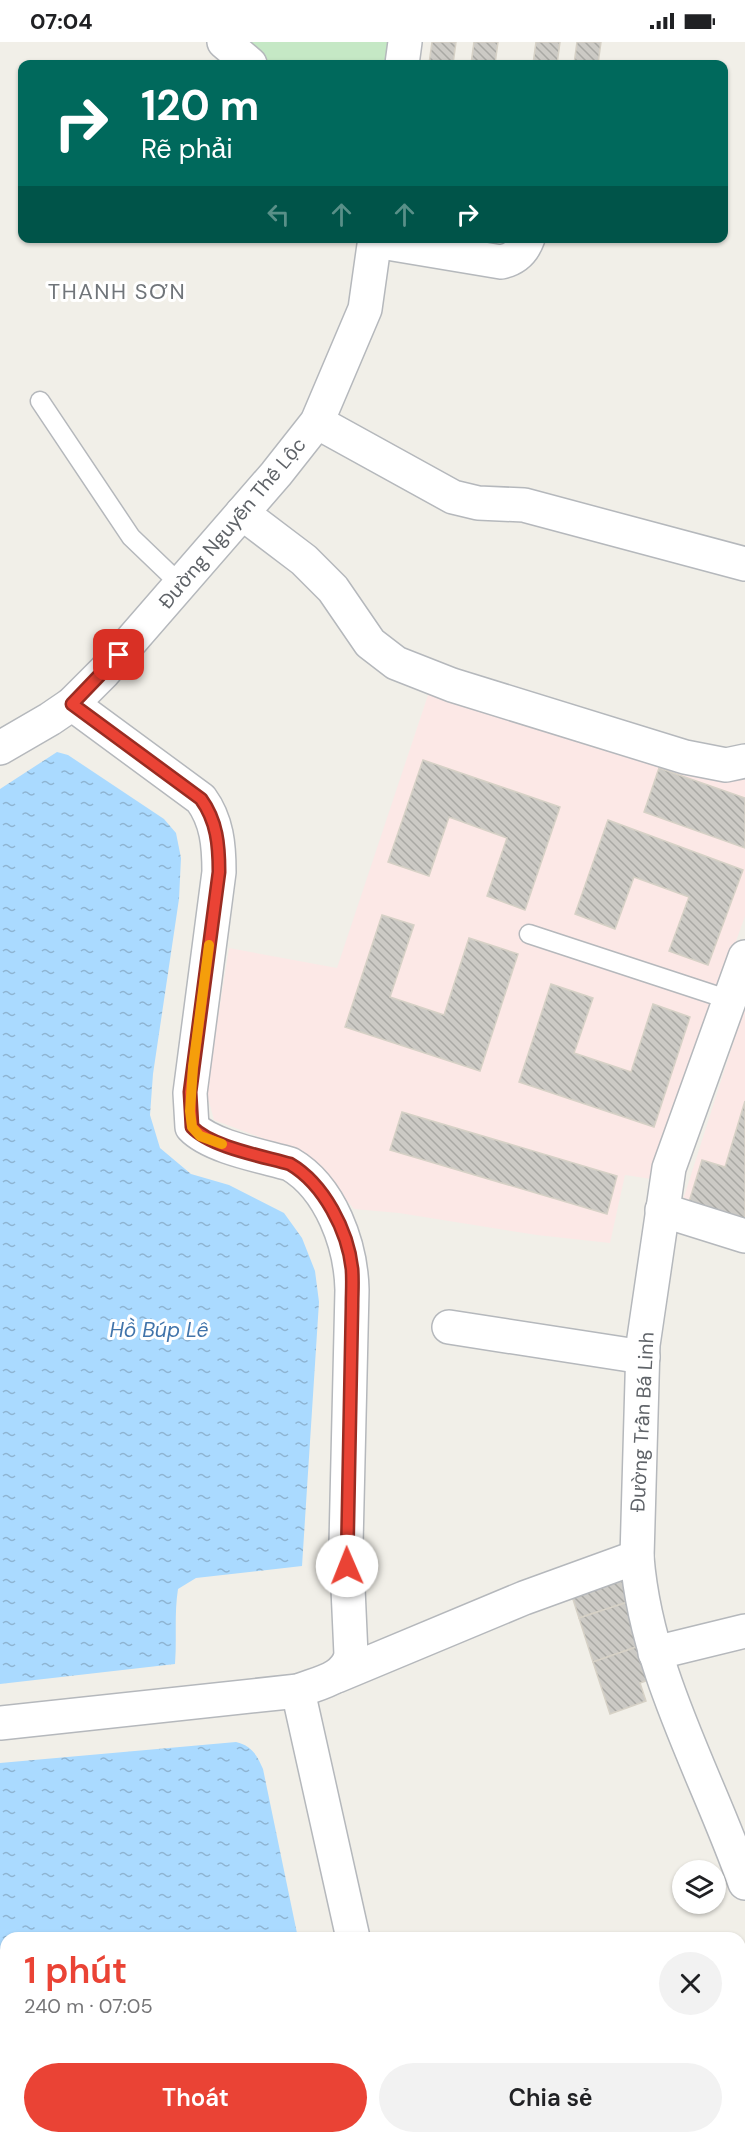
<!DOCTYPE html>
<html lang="vi">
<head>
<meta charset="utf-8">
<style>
  body { margin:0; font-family:"DM Sans",sans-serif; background:#f2f2f2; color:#202124; height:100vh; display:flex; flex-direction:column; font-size:22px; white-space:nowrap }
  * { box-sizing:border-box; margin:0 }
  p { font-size:20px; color:#757577 }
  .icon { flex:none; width:33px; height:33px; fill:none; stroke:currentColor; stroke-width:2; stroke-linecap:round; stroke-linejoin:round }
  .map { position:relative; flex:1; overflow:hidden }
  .panel { position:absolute; left:0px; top:1890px; width:746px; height:212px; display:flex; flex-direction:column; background:#fff; border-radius:18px 18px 0 0; box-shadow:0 2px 4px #0004 }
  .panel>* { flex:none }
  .banner { position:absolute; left:18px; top:18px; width:710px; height:183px; border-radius:12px; box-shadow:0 2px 4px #0004; background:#00695c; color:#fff; overflow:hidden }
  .fabs { position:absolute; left:672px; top:1818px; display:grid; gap:12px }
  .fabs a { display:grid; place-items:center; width:54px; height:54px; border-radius:50%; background:#fff; box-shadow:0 2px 4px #0004; font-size:30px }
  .pin { position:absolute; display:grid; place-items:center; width:51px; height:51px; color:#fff; margin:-26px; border-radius:12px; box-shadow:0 3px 9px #0006 }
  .me { position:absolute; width:66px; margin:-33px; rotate:359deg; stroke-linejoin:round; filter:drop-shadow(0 0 4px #0008) }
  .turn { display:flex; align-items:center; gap:21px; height:126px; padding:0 24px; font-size:27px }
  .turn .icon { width:78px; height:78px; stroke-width:2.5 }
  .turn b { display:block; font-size:42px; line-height:51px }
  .lanes { display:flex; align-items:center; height:57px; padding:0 24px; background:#0003; justify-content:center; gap:30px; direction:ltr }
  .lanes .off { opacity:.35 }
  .round { display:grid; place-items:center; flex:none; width:63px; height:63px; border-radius:32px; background:#f2f2f2 }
  .headline { display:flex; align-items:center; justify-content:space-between; height:102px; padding:0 24px }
  h1 { font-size:36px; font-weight:600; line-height:45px; color:#ea4335 }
  .cta { display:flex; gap:12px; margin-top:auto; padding:12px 24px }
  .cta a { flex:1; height:69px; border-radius:36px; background:#ea4335; color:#fff; font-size:24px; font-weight:600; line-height:69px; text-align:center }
  .cta a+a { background:#f2f2f2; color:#202124 }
  .status { display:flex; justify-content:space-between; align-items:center; height:42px; padding:0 30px; background:#fff; direction:ltr }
  .status svg { height:16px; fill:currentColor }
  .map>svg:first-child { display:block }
</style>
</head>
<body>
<div class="status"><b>07:04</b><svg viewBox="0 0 49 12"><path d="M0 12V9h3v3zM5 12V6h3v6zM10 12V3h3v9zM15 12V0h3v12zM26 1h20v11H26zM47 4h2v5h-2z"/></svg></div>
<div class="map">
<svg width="745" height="2101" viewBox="0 0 745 2101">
  <defs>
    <pattern id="water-ripples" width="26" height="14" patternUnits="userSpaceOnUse" patternTransform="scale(1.5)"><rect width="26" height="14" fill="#aadaff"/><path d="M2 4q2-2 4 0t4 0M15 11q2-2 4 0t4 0" fill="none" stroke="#8eb4d2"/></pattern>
    <pattern id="building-back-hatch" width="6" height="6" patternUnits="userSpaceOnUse" patternTransform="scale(1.5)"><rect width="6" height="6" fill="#cccac5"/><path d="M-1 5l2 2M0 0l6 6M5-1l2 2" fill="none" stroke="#a9a8a4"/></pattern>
  </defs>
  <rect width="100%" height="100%" fill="#f1efe8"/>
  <g fill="#fce8e6">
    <polygon points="436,629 745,718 745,874 725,930 658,1138 625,1133 610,1201 537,1193 399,1171 354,1167 308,1113 214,1078 206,1049 229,906 337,926"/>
    <polygon points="745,964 745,1187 680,1167"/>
  </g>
  <polygon fill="#c5e8c5" points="241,0 389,0 389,22 266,22"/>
  <g fill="url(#water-ripples)">
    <path d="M57,710L68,713L164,777L176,791L181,816L179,857L153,1032L150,1073L160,1106L191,1132L229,1143L284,1171L302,1196L315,1229L319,1260L302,1524L196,1536L178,1547C174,1572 177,1597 175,1622L0,1642V747Z"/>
    <path d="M236,1700C252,1704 257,1713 263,1727L298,1896H6V2096H339L340,2101H0V1721Z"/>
  </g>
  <g fill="url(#building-back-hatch)" stroke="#d6d1c6" stroke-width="1.5">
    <polygon points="432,0 456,0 453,22 429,22"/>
    <polygon points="474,0 498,0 495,22 471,22"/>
    <polygon points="536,0 560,0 557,22 533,22"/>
    <polygon points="577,0 601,0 598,22 574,22"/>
    <polygon points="423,718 560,765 525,868 487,854 507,796 449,775 429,834 388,820"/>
    <polygon points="659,726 745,756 745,806 644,770"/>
    <polygon points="608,778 743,828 708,923 669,909 689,855 634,835 615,887 575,872"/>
    <polygon points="382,873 414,883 390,955 444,973 469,896 518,912 480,1029 345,985"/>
    <polygon points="551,942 593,956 574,1011 631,1030 653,962 690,975 654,1085 519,1040"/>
    <polygon points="745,1059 745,1177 689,1160 702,1118 725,1125"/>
    <polygon points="402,1070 617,1134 607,1172 390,1108"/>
    <polygon points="623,1529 631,1559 579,1576 570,1548"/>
    <polygon points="631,1559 645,1602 593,1620 579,1576"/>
    <polygon points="645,1602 657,1635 640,1641 646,1659 610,1672 593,1620"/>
  </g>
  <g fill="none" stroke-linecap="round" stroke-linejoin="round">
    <defs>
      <g id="service">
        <polyline points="40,359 131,495 180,542"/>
        <polyline points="529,892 736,960"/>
      </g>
      <g id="minor">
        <polyline points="224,0 250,22"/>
        <polyline points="402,22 405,0"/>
        <path d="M375,199L501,220C515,217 523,210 528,196"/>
        <polyline points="317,380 453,455 478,461 524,463 745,522"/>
        <polyline points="242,471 304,518 333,547 370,601 396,621 452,643 685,715 726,723 745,719"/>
        <polyline points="0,706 50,677 72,662 104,630 276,432 317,380 365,267 375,196"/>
        <polyline points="662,1168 745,1194"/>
        <polyline points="449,1285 643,1315"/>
        <polyline points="655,1611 745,1589"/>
        <polyline points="337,1634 524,1556 637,1515"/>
        <polyline points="298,1649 353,1896"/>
        <path d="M0,1681L298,1649C318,1641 346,1637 351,1613L346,1502L352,1248C351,1203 331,1146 290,1122C262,1114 211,1105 192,1085L190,1051L219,830C219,803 217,779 201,757L72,662"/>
        <polyline points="398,2096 399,2101"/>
      </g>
      <path id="tertiary" d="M745,915L669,1126L643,1303L637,1515C646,1630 707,1733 745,1841"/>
    </defs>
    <use href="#service" stroke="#b5b8bc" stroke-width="21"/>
    <use href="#minor" stroke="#b5b8bc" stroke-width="36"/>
    <use href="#tertiary" stroke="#b5b8bc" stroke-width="36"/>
    <use href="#service" stroke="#fff" stroke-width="18"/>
    <use href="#minor" stroke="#fff" stroke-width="33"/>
    <use href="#tertiary" stroke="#fff" stroke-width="33"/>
  </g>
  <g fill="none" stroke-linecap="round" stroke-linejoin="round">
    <defs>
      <path id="route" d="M119,613L72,662L201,757C217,779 219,803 219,830L190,1050L192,1085C211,1105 262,1114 290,1122C324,1142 348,1189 352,1227C353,1239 352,1252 352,1264L347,1524"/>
    </defs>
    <use href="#route" stroke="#982c22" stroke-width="15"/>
    <use href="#route" stroke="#ea4335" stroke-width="10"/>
    <polyline stroke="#f59e0b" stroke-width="10" points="209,903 193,1025 190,1069 192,1085 200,1094 222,1102"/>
  </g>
  <g text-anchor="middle" stroke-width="6" stroke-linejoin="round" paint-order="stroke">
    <g font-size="20" fill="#5f6368" stroke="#fff">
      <text transform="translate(232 481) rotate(-50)" y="7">Đường Nguyễn Thế Lộc</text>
      <text transform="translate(642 1380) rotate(-87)" y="7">Đường Trần Bá Linh</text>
    </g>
    <g font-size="21" font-style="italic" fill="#4174aa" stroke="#fff">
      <text x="159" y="1295">Hồ Búp Lê</text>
    </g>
    <g font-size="22" letter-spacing="1.5" fill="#70757a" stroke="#fff">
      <text x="117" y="257">THANH SƠN</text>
    </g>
  </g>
</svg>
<div class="fabs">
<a><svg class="icon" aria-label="layers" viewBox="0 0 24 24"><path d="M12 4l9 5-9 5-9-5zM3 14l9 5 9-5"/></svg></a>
</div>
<div class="pin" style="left:119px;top:613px;background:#d93025"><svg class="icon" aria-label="arrive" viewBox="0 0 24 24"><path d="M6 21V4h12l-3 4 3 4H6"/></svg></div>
<svg class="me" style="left:347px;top:1524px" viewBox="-20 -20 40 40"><circle r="19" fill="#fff"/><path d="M0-13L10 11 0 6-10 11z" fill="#ea4335"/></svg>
<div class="banner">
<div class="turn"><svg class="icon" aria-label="right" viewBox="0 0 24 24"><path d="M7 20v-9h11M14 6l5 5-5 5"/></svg><div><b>120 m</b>Rẽ phải</div></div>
<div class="lanes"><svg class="icon off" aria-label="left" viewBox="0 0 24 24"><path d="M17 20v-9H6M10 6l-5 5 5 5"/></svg><svg class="icon off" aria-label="ahead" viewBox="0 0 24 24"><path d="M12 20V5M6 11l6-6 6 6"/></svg><svg class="icon off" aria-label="ahead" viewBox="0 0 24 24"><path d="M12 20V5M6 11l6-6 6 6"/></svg><svg class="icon" aria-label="right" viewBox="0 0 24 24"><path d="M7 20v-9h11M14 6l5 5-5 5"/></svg></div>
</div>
<section class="panel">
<div class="headline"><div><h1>1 phút</h1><p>240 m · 07:05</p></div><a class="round"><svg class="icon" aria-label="close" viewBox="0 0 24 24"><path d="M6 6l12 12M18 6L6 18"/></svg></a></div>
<div class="cta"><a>Thoát</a><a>Chia sẻ</a></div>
</section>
</div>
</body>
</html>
